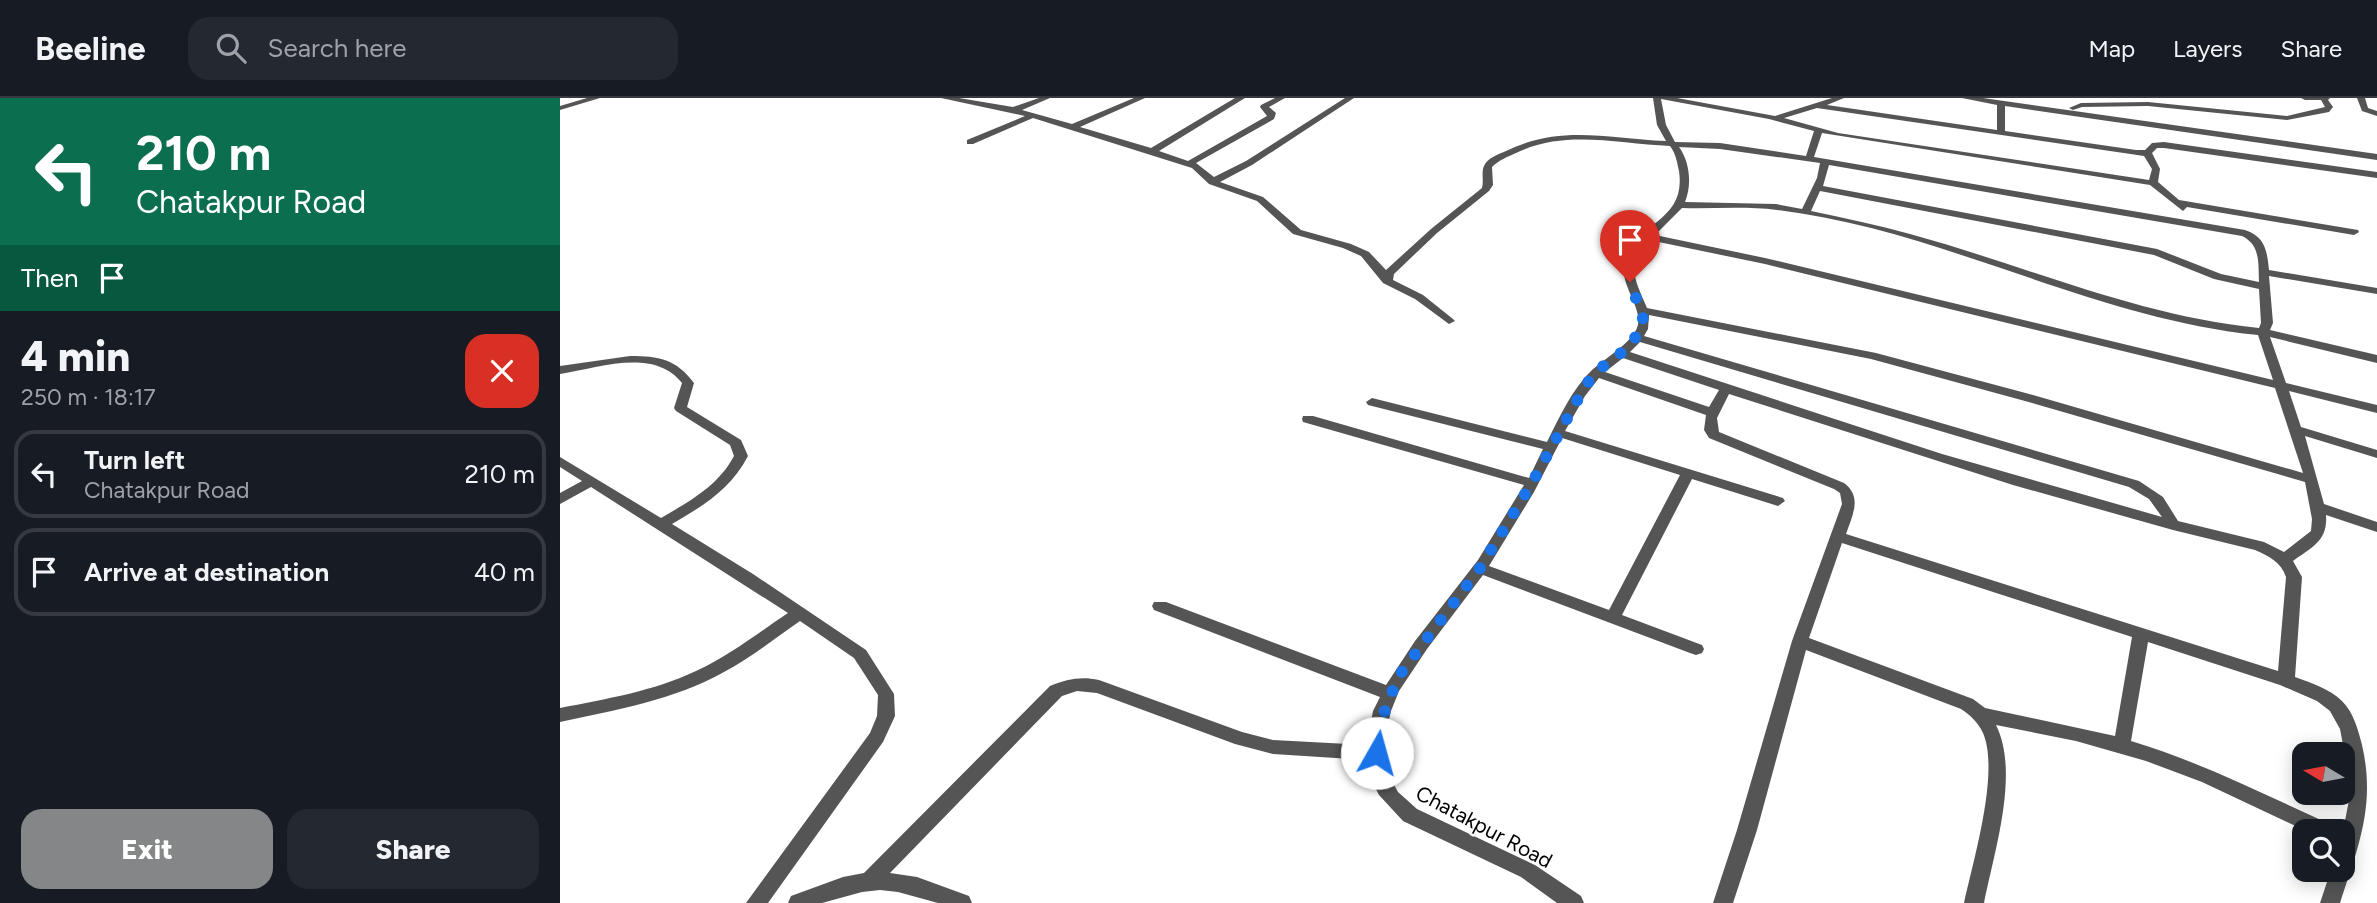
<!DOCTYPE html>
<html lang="en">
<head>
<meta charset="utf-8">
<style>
  body { margin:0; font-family:Figtree,sans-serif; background:#242831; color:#f1f3f6; height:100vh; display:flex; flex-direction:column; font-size:26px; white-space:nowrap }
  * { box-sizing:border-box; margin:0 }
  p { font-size:23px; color:#9ea1a6 }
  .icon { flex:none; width:38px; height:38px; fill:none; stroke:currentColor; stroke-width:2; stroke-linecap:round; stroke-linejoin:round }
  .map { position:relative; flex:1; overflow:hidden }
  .details { display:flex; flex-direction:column; background:#171b24; width:560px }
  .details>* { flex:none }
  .top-card { background:#0b6e4f; color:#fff; overflow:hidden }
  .needle { width:46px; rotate:280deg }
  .buttons { position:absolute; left:1732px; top:644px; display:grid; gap:14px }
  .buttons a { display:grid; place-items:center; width:63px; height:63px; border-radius:14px; background:#171b24; box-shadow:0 4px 18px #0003; font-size:35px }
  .pin { position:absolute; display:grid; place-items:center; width:60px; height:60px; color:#fff; margin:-72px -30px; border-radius:50% 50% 50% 0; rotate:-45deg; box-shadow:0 0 7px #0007 }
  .pin .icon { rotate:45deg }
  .me { position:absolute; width:77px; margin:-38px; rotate:7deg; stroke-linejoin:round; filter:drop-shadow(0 0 5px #0008) }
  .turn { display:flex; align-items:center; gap:24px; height:147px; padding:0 21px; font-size:32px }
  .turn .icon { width:91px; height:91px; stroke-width:2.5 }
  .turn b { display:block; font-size:49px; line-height:60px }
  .then { display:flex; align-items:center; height:66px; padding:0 21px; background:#0003; gap:14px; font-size:26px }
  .round { display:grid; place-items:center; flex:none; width:74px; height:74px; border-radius:21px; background:#242831 }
  .summary { display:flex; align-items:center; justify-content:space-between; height:119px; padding:0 21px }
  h1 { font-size:42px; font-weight:800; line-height:52px }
  .cta { display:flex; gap:14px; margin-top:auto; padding:14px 21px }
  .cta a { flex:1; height:80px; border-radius:21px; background:#858687; color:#fff; font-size:28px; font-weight:800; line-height:80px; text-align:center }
  .cta a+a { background:#242831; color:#f1f3f6 }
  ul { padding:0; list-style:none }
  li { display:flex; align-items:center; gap:21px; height:88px; margin:0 14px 10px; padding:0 7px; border:4px solid #363941; border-radius:21px }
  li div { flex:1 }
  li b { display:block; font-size:26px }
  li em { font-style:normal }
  header { display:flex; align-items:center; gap:42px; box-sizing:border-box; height:98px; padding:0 35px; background:#171b24; border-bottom:2px solid #363941 }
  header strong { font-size:33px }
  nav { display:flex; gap:38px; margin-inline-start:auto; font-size:24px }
  .search { width:490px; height:63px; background:#242831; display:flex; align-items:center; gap:18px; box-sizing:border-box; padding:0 24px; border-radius:21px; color:#9ea1a6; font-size:26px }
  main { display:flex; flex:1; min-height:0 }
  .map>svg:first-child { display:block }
</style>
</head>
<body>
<header>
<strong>Beeline</strong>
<div class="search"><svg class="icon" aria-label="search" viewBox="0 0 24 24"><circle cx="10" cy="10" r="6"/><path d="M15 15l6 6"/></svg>Search here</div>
<nav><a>Map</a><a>Layers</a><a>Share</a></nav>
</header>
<main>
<section class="details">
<div class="top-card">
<div class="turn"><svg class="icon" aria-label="left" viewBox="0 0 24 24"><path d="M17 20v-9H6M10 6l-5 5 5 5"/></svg><div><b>210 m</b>Chatakpur Road</div></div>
<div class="then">Then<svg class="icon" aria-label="arrive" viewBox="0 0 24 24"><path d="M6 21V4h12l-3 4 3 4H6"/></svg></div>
</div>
<div class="summary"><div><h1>4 min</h1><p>250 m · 18:17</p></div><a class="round" style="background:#d93025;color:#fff"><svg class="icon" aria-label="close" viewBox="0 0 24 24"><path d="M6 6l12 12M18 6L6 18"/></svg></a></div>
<ul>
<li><svg class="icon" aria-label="left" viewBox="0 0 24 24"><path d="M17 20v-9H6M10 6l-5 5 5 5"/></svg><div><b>Turn left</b><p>Chatakpur Road</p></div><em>210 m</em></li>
<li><svg class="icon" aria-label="arrive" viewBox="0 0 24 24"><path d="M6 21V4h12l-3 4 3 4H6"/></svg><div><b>Arrive at destination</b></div><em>40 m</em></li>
</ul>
<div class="cta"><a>Exit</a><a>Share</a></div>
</section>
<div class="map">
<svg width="1817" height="805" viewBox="0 0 1817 805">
  <rect width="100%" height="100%" fill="#fff"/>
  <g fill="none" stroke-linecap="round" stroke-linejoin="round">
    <g fill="#555" fill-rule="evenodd">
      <polygon points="27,0 40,0 0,12 0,8"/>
      <path d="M381,0H399L453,9L479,0H490L462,12L512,26L574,0H585L520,29L591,50L675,0H685L599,53L628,63L707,18L700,9L701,7L715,0H725L709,9L716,15L714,21L636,65L654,79L686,63L785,0H794L692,67L660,84L703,99L741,132L791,146L809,154L826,172L871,131L922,90C924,83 921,74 924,68C927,60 939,56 946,53C1002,26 1047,41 1106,43L1097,27L1093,0H1117L1215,18L1272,0H1284L1267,7L1437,32V7L1402,0H1423L1817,56V62L1445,8V33L1576,52H1585L1592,45L1604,44L1817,74V80L1604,50H1597L1592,55L1600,71L1598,84L1619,102L1798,132L1799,134L1794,137L1627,109L1623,113L1590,87L1262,35L1254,59L1685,132C1705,139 1707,152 1709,172L1817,190V196L1709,178L1713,225L1710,232L1817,257V265L1710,239L1726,285L1817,307V315L1729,293L1741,329L1817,352V360L1745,338L1764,406L1817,424V434L1766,417C1768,443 1752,449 1733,463L1742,479L1735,579C1751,585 1770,591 1782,603C1794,615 1798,632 1802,647C1816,707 1798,749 1780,805H1760L1771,772H1783V733L1790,697L1789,678L1780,631L1770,613L1757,603L1720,587L1588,544L1571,643C1641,664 1705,697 1772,727L1774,733H1746L1642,684L1586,663L1516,643L1436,627C1460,675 1434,754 1424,805H1404C1413,763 1440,674 1423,635C1418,624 1410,617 1401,611L1246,552L1197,732L1173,805H1153L1177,732L1232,543L1282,406L1280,395L1274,391L1149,340L1144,332L1146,317L1039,280L1025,298L1005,333L1223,400L1225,403L1218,408L1132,381L1062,517L1142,547L1144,551L1142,555L1136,557L1130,555L923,477L867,551L839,593L831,613L826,635V672L838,694L857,711L975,767L1021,798L1024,805H997L961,779L843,723L819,697L811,682L807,662L713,656L675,646L537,595L517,593L502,598L330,775L357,779L409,798L412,805H378L338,794L320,792L302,794L262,805H228L231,798L283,779L304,775L490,588C507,581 521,578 539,582L682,634L713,642L807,647L813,613L820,599L594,512L592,508L594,504H606L826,587L855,543L918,462L964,387L743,324L742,321L743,318H753L969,380L983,351L808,307L806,304L812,300L987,344C999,320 1012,291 1032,272C1047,259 1065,249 1075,234C1089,212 1054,186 1066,158C1083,122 1126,121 1119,73C1117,64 1116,56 1110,48C1058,46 1005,31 956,55C947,59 939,62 932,69L933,87L929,93L877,135L834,176L833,182L863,197L893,221L895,223L889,226L855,201L823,185L801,158L783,150L733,136L697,103L649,86L632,70L473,20L413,46H407V42L465,18ZM1101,1L1209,21L1254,33L1246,58L1160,45L1115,44L1106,27ZM1257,10L1584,58L1592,71L1589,82L1278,35L1224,20ZM1119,49L1160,51L1260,65L1257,80L1242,111L1216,106L1125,104C1132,87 1130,64 1119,49ZM1269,67L1682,138C1701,147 1698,166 1699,184L1661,176L1597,151L1263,88ZM1260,93L1594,157L1654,181L1699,191L1701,225L1699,230C1577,218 1467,168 1350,136C1317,127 1284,120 1251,113ZM1122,110C1153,111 1186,108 1217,112C1382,132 1532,220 1698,237L1713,282L1205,160L1095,137ZM1089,142L1205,166L1715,290L1743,375L1473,297L1316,255L1087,210C1075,181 1065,168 1089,142ZM1089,217L1311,261L1465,303L1745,384L1752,421L1751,433L1724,454L1704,444L1618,423L1603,399L1579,383L1084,238L1088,231ZM1080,244L1569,389L1589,401L1602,419L1382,356L1070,254ZM1063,260L1159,292L1149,309L1045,274ZM1169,296L1453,387L1613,432L1695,452C1709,458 1721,464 1726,479L1718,573L1286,436C1292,418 1303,399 1284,385L1159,334L1157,320ZM1002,340L1120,377L1049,512L929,468L974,394ZM1282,445L1572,539L1555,638L1425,610L1413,601L1249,540Z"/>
      <polygon points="1741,0 1770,0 1768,2 1773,9 1769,14 1727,22 1588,8 1522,9 1513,12 1509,10 1521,5 1588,4 1727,18 1765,9 1761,2 1745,2"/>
      <polygon points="1797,0 1805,0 1808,10 1817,13 1817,18 1802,13"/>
      <path d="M70,258C99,258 116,261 134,285L127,309L181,342L188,358C171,391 143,408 112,426L193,476L306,552L334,596L335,618L323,644L208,805H186L310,635L317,618L318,597L294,560L240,523C215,540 191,560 164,574C114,602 56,612 0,624V610C46,601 94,593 136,573C169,558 198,535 228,515L31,389L0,406V395L22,383L0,369V359L101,420C130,403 158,388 174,358L170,347L116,313L114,310L122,285C94,249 38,270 0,276V268Z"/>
    </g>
  </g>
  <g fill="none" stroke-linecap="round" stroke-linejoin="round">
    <polyline stroke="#1a73e8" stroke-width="12" stroke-dasharray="0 21.6" points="817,655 817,633 838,579 920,470 972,385 1025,288 1038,272 1061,255 1081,233 1083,219 1070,184"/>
  </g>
  <g text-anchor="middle" stroke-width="5" stroke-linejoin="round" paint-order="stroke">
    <g font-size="21" fill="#000" stroke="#fff">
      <text transform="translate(924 729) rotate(28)" y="7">Chatakpur Road</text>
    </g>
  </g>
</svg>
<div class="buttons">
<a><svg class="needle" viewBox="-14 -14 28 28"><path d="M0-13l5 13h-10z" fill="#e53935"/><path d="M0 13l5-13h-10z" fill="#9ea1a6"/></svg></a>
<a><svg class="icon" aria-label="search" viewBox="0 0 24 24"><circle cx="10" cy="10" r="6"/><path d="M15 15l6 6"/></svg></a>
</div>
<div class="pin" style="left:1070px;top:184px;background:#d93025"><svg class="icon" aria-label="arrive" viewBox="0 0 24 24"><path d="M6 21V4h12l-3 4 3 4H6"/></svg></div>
<svg class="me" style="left:817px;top:655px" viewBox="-20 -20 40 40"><circle r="19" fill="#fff"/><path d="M0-13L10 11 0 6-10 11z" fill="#1a73e8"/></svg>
</div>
</main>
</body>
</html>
